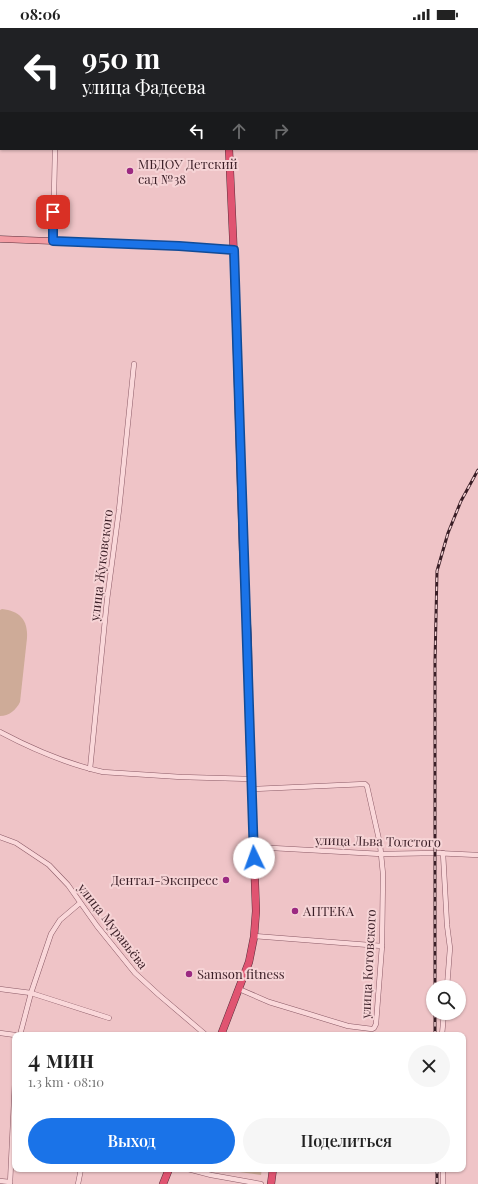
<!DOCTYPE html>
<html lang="ru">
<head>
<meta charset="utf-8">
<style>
  body { margin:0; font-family:"Playfair Display",serif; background:#f6f6f6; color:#222; height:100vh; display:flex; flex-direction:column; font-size:15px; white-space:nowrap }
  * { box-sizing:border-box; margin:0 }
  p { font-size:13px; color:#767676 }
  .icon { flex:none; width:22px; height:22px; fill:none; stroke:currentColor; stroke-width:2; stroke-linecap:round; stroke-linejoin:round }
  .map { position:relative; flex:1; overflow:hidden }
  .side { position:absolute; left:12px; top:1004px; width:454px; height:140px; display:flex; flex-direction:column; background:#fff; border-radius:8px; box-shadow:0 1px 3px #0004 }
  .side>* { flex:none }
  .guide { position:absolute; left:0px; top:0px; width:478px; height:122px; box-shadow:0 1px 3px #0004; background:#202124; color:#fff; overflow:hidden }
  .controls { position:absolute; left:426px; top:952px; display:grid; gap:8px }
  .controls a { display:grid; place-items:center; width:40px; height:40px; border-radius:50%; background:#fff; box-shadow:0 1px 3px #0004; font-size:20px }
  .pin { position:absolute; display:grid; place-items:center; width:34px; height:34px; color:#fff; margin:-17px; border-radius:8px; box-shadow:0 2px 6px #0006 }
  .me { position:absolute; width:44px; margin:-22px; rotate:357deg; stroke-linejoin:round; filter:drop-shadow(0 0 3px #0008) }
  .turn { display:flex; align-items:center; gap:14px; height:84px; padding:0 16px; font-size:18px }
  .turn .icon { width:52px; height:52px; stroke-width:2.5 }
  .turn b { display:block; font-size:28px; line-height:34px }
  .lanes { display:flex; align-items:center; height:38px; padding:0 16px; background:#0003; justify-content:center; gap:20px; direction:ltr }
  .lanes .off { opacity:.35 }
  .round { display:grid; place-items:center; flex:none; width:42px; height:42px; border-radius:21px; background:#f6f6f6 }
  .headline { display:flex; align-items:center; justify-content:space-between; height:68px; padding:0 16px }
  h1 { font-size:24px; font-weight:600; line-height:30px }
  .cta { display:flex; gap:8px; margin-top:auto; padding:8px 16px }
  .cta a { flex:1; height:46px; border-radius:24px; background:#1a73e8; color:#fff; font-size:16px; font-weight:600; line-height:46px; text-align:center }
  .cta a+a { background:#f6f6f6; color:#222 }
  .status { display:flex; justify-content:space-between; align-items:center; height:28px; padding:0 20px; background:#fff; direction:ltr }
  .status svg { height:11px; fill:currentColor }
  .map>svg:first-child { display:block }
</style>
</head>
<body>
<div class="status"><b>08:06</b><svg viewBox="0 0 49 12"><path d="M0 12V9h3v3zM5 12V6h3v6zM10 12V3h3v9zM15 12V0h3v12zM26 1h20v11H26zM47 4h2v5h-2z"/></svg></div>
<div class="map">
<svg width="478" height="1156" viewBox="0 0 478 1156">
  <rect width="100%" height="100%" fill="#efc4c7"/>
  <g fill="#ceab98">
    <path d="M2,581C19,583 28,591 27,610L20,674C16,682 9,688 0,688V582Z"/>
    <polygon points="239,1141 262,1141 261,1147 239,1144"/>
  </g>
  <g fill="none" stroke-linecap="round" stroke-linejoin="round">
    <defs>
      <g id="minor">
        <polyline points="75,0 77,1"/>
        <polyline points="65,1 65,0"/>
        <polyline points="203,1 204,0"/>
        <polyline points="53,213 55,121"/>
        <path d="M0,704C32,721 67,736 103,744L181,749L251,751"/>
        <polyline points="90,741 107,572 119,482 134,336"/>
        <polyline points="0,809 16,815 49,837 68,857 97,898 135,945 159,967 206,1007"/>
        <polyline points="254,819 381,826 435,825 478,827"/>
        <polyline points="443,825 447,897 450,920 447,959"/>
        <polyline points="254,908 382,918"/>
        <polyline points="0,961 31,965 109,990"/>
        <polyline points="239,961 269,974 312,987 348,998 372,1001 374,1000 376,996 382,918 383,846 380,816 367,758 365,756 252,761"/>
        <polyline points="0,1005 15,1007"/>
        <polyline points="20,1007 31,965 51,906 60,892 80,875"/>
        <polyline points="442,1007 444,985"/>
        <polyline points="188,1141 211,1147 261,1156"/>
        <polyline points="0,1153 10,1154"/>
        <polyline points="10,1156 15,1052"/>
        <polyline points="78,1156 81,1141"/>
        <polyline points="443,1156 443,1141"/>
      </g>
      <polyline id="major" points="0,211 179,218 234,222"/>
      <g id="highway">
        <polyline points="275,1 276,0"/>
        <polyline points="221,1007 249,934 254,909 256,883 249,692 248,614 243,524 234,230 229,121"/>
        <polyline points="163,1156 169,1141"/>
        <polyline points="271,1156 273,1141"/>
      </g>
    </defs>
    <use href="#minor" stroke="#8b5a66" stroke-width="5.5"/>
    <use href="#major" stroke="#582e3b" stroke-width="7"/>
    <use href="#highway" stroke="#582e3b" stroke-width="8"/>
    <use href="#minor" stroke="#fad8da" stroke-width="4.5"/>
    <use href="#major" stroke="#f39ca3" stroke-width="6"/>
    <use href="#highway" stroke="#e05471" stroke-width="7"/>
    <defs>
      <g id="rail">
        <polyline points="435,959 435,634 437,543 448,505 461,473 478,442"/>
        <polyline points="435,985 435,1007"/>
        <polyline points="437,1141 437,1156"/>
      </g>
    </defs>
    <use href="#rail" stroke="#3a1e26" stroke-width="3"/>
    <use href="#rail" stroke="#f6d4d6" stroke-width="1.5" stroke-dasharray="4.5" stroke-linecap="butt"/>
  </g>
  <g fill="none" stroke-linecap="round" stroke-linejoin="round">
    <defs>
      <polyline id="route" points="53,184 53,213 179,218 234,222 254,830"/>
    </defs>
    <use href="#route" stroke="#114b97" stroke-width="10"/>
    <use href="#route" stroke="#1a73e8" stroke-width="7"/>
  </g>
  <g fill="#9b2981" stroke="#f6d4d6" stroke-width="1.5">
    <circle cx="130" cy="143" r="4"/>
    <circle cx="226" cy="852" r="4"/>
    <circle cx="295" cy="883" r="4"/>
    <circle cx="189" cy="946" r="4"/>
  </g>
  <g text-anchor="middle" stroke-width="4" stroke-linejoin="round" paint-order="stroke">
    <g font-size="13" fill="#3a1e26" stroke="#f6d4d6" text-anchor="start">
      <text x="138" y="141">МБДОУ Детский<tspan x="138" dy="15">сад №38</tspan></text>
      <text x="218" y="857" text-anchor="end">Дентал-Экспресс</text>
      <text x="303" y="888">АПТЕКА</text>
      <text x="197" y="951">Samson fitness</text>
    </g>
    <g font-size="13" fill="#3a1e26" stroke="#f6d4d6">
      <text transform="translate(101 537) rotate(-83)" y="5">улица Жуковского</text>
      <text transform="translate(378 813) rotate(1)" y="5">улица Льва Толстого</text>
      <text transform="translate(113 898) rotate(52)" y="5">улица Муравьёва</text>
      <text transform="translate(368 936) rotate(-87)" y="5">улица Котовского</text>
    </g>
  </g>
</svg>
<div class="controls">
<a><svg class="icon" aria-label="search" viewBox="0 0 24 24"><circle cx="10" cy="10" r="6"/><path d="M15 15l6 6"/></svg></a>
</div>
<div class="pin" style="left:53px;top:184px;background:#d93025"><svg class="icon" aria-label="arrive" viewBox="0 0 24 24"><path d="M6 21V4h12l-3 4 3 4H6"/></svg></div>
<svg class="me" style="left:254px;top:830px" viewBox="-20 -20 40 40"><circle r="19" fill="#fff"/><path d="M0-13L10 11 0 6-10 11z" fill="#1a73e8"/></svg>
<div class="guide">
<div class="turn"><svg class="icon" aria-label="left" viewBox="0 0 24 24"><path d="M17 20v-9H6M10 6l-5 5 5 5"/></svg><div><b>950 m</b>улица Фадеева</div></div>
<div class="lanes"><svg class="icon" aria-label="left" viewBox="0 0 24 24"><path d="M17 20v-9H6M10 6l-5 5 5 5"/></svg><svg class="icon off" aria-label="ahead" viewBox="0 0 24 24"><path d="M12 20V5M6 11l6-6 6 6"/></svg><svg class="icon off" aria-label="right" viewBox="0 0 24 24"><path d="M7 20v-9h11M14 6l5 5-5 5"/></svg></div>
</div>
<section class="side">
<div class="headline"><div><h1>4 мин</h1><p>1.3 km · 08:10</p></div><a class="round"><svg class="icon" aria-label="close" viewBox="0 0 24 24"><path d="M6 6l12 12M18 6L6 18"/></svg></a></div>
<div class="cta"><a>Выход</a><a>Поделиться</a></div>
</section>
</div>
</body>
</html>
